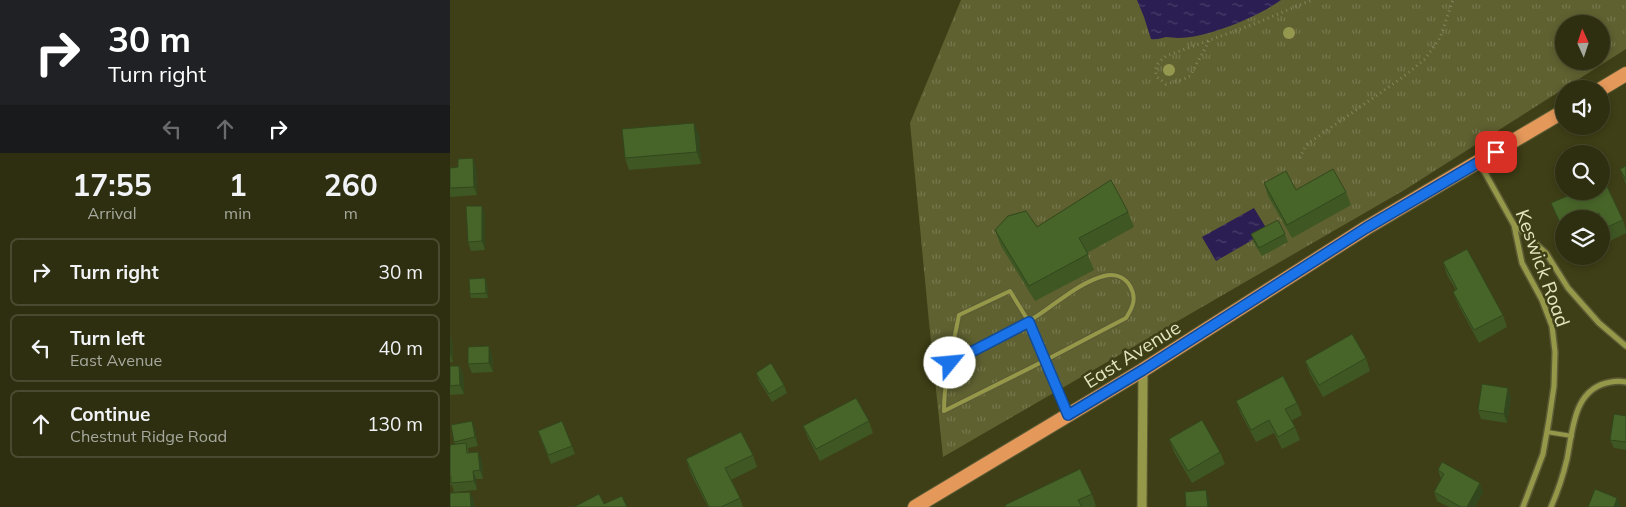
<!DOCTYPE html>
<html lang="en">
<head>
<meta charset="utf-8">
<style>
  body { margin:0; font-family:Mulish,sans-serif; background:#363719; color:#f1f3f6; height:100vh; display:flex; flex-direction:column; font-size:19px; white-space:nowrap }
  * { box-sizing:border-box; margin:0 }
  p { font-size:16px; color:#a7a99f }
  .icon { flex:none; width:28px; height:28px; fill:none; stroke:currentColor; stroke-width:2; stroke-linecap:round; stroke-linejoin:round }
  .map { position:relative; flex:1; overflow:hidden }
  .side { display:flex; flex-direction:column; background:#2e2f10; width:450px }
  .side>* { flex:none }
  .hud { background:#202124; color:#fff; overflow:hidden }
  .needle { width:32px; rotate:357deg }
  .controls { position:absolute; left:1105px; top:15px; display:grid; gap:10px }
  .controls a { display:grid; place-items:center; width:55px; height:55px; border-radius:50%; background:#2e2f10; box-shadow:0 2px 8px #0003,0 0 0 1px #494a30; font-size:25px }
  .pin { position:absolute; display:grid; place-items:center; width:42px; height:42px; color:#fff; margin:-21px; border-radius:10px; box-shadow:0 2px 8px #0006 }
  .me { position:absolute; width:55px; margin:-28px; rotate:62deg; stroke-linejoin:round; filter:drop-shadow(0 0 4px #0008) }
  .turn { display:flex; align-items:center; gap:18px; height:105px; padding:0 25px; font-size:22px }
  .turn .icon { width:65px; height:65px; stroke-width:2.5 }
  .turn b { display:block; font-size:35px; line-height:42px }
  .lanes { display:flex; align-items:center; height:48px; padding:0 25px; background:#0003; justify-content:center; gap:25px; direction:ltr }
  .lanes .off { opacity:.35 }
  .eta { display:flex; justify-content:space-evenly; align-items:center; height:85px; text-align:center }
  .eta b { font-size:30px; font-weight:700; line-height:35px }
  ul { padding:0; list-style:none }
  li { display:flex; align-items:center; gap:15px; height:68px; margin:0 10px 8px; padding:0 15px; border:2px solid #494a30; border-radius:8px }
  li div { flex:1 }
  li b { display:block; font-size:19px }
  li em { font-style:normal }
  main { display:flex; flex:1; min-height:0 }
  .map>svg:first-child { display:block }
</style>
</head>
<body>
<main>
<section class="side">
<div class="hud">
<div class="turn"><svg class="icon" aria-label="right" viewBox="0 0 24 24"><path d="M7 20v-9h11M14 6l5 5-5 5"/></svg><div><b>30 m</b>Turn right</div></div>
<div class="lanes"><svg class="icon off" aria-label="left" viewBox="0 0 24 24"><path d="M17 20v-9H6M10 6l-5 5 5 5"/></svg><svg class="icon off" aria-label="ahead" viewBox="0 0 24 24"><path d="M12 20V5M6 11l6-6 6 6"/></svg><svg class="icon" aria-label="right" viewBox="0 0 24 24"><path d="M7 20v-9h11M14 6l5 5-5 5"/></svg></div>
</div>
<div class="eta">
<div><b>17:55</b><p>Arrival</p></div>
<div><b>1</b><p>min</p></div>
<div><b>260</b><p>m</p></div>
</div>
<ul>
<li><svg class="icon" aria-label="right" viewBox="0 0 24 24"><path d="M7 20v-9h11M14 6l5 5-5 5"/></svg><div><b>Turn right</b></div><em>30 m</em></li>
<li><svg class="icon" aria-label="left" viewBox="0 0 24 24"><path d="M17 20v-9H6M10 6l-5 5 5 5"/></svg><div><b>Turn left</b><p>East Avenue</p></div><em>40 m</em></li>
<li><svg class="icon" aria-label="ahead" viewBox="0 0 24 24"><path d="M12 20V5M6 11l6-6 6 6"/></svg><div><b>Continue</b><p>Chestnut Ridge Road</p></div><em>130 m</em></li>
</ul>
</section>
<div class="map">
<svg width="1176" height="507" viewBox="0 0 1176 507">
  <defs>
    <pattern id="grass-tufts" width="24" height="20" patternUnits="userSpaceOnUse" patternTransform="scale(1.25)"><rect width="24" height="20" fill="#5f6131"/><path d="M3 7l-1-3M5 7V3M7 7l1-3M15 17l-1-3M17 17v-4M19 17l1-3" fill="none" stroke="#76784d"/></pattern>
    <pattern id="water-ripples" width="26" height="14" patternUnits="userSpaceOnUse" patternTransform="scale(1.25)"><rect width="26" height="14" fill="#2b1e53"/><path d="M2 4q2-2 4 0t4 0M15 11q2-2 4 0t4 0" fill="none" stroke="#4a3f6a"/></pattern>
  </defs>
  <rect width="100%" height="100%" fill="#3e3f16"/>
  <path fill="url(#grass-tufts)" fill-rule="evenodd" d="M511,0H1176V49L956,189L493,457L479,322L460,123ZM1114,24H1151V61H1114Z"/>
  <g fill="url(#water-ripples)">
    <path d="M687,0H831C808,17 757,38 728,38C724,38 720,37 716,37C711,38 707,40 701,39L694,17Z"/>
    <polygon points="804,208 818,231 766,261 752,237"/>
  </g>
  <g fill="none" stroke-linecap="round" stroke-linejoin="round">
    <defs>
      <g id="service">
        <path d="M500,363C526,349 554,337 579,321C603,307 627,283 654,276C665,273 675,277 680,286C687,298 683,307 676,318L594,361L494,411C494,379 503,346 509,315L560,291L579,322L617,413"/>
        <polyline points="1097,432 1122,436"/>
      </g>
      <g id="minor">
        <polyline points="1029,162 1064,225 1072,263 1092,300 1102,326 1105,352 1104,386 1099,420 1093,454 1073,507"/>
        <polyline points="1065,225 1096,253 1118,288 1149,323 1176,346"/>
        <path d="M1101,507C1108,491 1113,476 1117,459C1123,430 1123,388 1161,382C1166,381 1171,381 1176,382"/>
      </g>
      <polyline id="tertiary" points="692,507 693,370"/>
      <g id="trunk">
        <polyline points="1151,89 1176,74"/>
        <polyline points="465,507 693,370 916,228 1114,111"/>
      </g>
    </defs>
    <use href="#service" stroke="#5b5c35" stroke-width="6"/>
    <use href="#minor" stroke="#5b5c35" stroke-width="8"/>
    <use href="#tertiary" stroke="#5b5c35" stroke-width="11"/>
    <use href="#trunk" stroke="#5b5c35" stroke-width="16"/>
    <g stroke="#84855d" stroke-width="3" stroke-dasharray="1 4" stroke-linecap="butt">
      <path d="M759,41L740,76L734,79L716,84L707,77C703,67 709,62 716,56L804,24L862,0"/>
      <polyline points="850,158 856,145 953,77 975,59 990,38 1003,0"/>
    </g>
    <use href="#service" stroke="#959749" stroke-width="4"/>
    <use href="#minor" stroke="#959749" stroke-width="5"/>
    <use href="#tertiary" stroke="#959749" stroke-width="9"/>
    <use href="#trunk" stroke="#e4985a" stroke-width="14"/>
  </g>
  <g fill="#94974e">
    <circle cx="839" cy="33" r="6"/>
    <circle cx="719" cy="70" r="6"/>
  </g>
  <g fill="#3e5723">
    <polygon points="249,135 251,164 179,170 175,158"/>
    <polygon points="1176,166 1176,185 1170,169"/>
    <polygon points="26,167 27,195 0,197 0,168"/>
    <polygon points="814,183 846,190 896,192 901,205 842,238 818,196"/>
    <polygon points="1129,191 1173,220 1176,230 1176,233 1160,241 1153,225 1151,226 1151,219 1114,219 1114,233 1101,203"/>
    <polygon points="678,212 684,227 637,253 644,270 585,301 551,246 545,230 587,227"/>
    <polygon points="35,214 35,250 21,251 18,242"/>
    <polygon points="801,234 835,234 838,242 812,256 804,243"/>
    <polygon points="993,262 1053,315 1057,327 1029,343 1008,304 1003,292 1006,290 997,275"/>
    <polygon points="35,278 37,283 38,298 21,298 20,294"/>
    <polygon points="0,334 2,340 3,362 0,362"/>
    <polygon points="42,354 43,372 22,373 18,364"/>
    <polygon points="916,358 920,371 873,397 860,374 855,361"/>
    <polygon points="0,366 9,366 13,374 14,394 0,395"/>
    <polygon points="306,373 334,385 337,393 322,402 309,381"/>
    <polygon points="1061,397 1057,423 1031,419 1028,410"/>
    <polygon points="786,401 847,403 852,415 841,421 845,427 850,440 832,449 824,433 806,442 791,414"/>
    <polygon points="1176,416 1176,450 1164,448 1160,440"/>
    <polygon points="419,421 423,433 370,461 358,438 353,426"/>
    <polygon points="25,429 28,446 18,448 19,453 32,460 33,479 26,479 27,490 4,492 2,485 0,485 0,445 5,444 4,442"/>
    <polygon points="719,439 770,452 775,464 742,483 724,452"/>
    <polygon points="91,440 122,446 125,454 101,464"/>
    <polygon points="303,455 307,467 281,480 290,498 293,507 258,507 240,472 236,459"/>
    <polygon points="988,470 1030,483 1033,492 1025,507 999,507 987,501 984,492 991,479"/>
    <polygon points="642,494 646,506 644,507 556,507"/>
  </g>
  <g fill="#32471d">
    <polygon points="244,123 249,135 251,164 247,152"/>
    <polygon points="23,158 26,167 27,195 24,187"/>
    <polygon points="32,206 35,214 35,250 32,241"/>
    <polygon points="35,278 37,283 38,298 36,293"/>
    <polygon points="0,334 2,340 3,362 0,353"/>
    <polygon points="39,346 42,354 43,372 39,363"/>
    <polygon points="9,366 13,374 14,394 10,385"/>
    <polygon points="1058,388 1061,397 1057,423 1054,414"/>
    <polygon points="22,421 25,429 28,446 25,437"/>
    <polygon points="28,452 32,460 33,479 30,470"/>
    <polygon points="23,471 26,479 27,490 24,481"/>
    <polygon points="1030,483 1033,492 1025,507 1017,507"/>
    <polygon points="756,490 759,499 760,507 758,507"/>
    <polygon points="20,492 24,500 24,507 21,507"/>
    <polygon points="1167,498 1171,506 1170,507 1164,507"/>
  </g>
  <g fill="#486529" stroke="#32471d">
    <polygon points="244,123 247,152 175,158 172,129"/>
    <polygon points="23,158 24,187 0,188 0,168 8,167 8,159"/>
    <polygon points="1176,166 1176,180 1170,169"/>
    <polygon points="883,169 896,192 837,225 814,183 836,171 846,190"/>
    <polygon points="661,180 678,212 629,238 638,254 579,286 545,230 558,216 576,211 587,227"/>
    <polygon points="1154,180 1173,220 1155,228 1149,213 1136,219 1114,219 1114,231 1101,203 1129,191 1151,191 1151,181"/>
    <polygon points="16,206 32,206 32,241 18,242"/>
    <polygon points="828,220 835,234 809,248 801,234"/>
    <polygon points="1017,249 1053,315 1024,330 1003,292 1007,289 993,262"/>
    <polygon points="35,278 36,293 20,294 19,279"/>
    <polygon points="902,334 916,358 869,385 855,361"/>
    <polygon points="39,346 39,363 18,364 18,347"/>
    <polygon points="321,363 334,385 319,394 306,373"/>
    <polygon points="0,366 9,366 10,385 0,386"/>
    <polygon points="833,376 847,403 835,409 845,427 828,437 819,420 801,430 786,401"/>
    <polygon points="1032,384 1058,388 1054,414 1028,410"/>
    <polygon points="406,398 419,421 366,449 353,426"/>
    <polygon points="1164,414 1176,416 1176,442 1160,440"/>
    <polygon points="752,420 770,452 738,471 719,439"/>
    <polygon points="22,421 25,437 4,442 1,425"/>
    <polygon points="112,421 122,446 98,455 88,431"/>
    <polygon points="291,432 303,455 275,468 290,498 271,507 259,507 236,459"/>
    <polygon points="16,443 17,453 28,452 30,470 23,471 24,481 1,483 1,476 0,476 0,445"/>
    <polygon points="992,462 1030,483 1017,507 1011,507 984,492 994,474 988,470"/>
    <polygon points="630,469 642,494 628,500 632,507 556,507 555,505"/>
    <polygon points="1145,489 1167,498 1164,507 1138,507"/>
    <polygon points="756,490 758,507 736,507 735,492"/>
    <polygon points="20,492 21,507 0,507 0,493"/>
    <polygon points="149,494 154,504 172,496 177,507 124,507"/>
  </g>
  <g fill="none" stroke-linecap="round" stroke-linejoin="round">
    <defs>
      <polyline id="route" points="500,363 579,322 618,415 693,370 916,228 1046,152"/>
    </defs>
    <use href="#route" stroke="#114b97" stroke-width="12"/>
    <use href="#route" stroke="#1a73e8" stroke-width="9"/>
  </g>
  <g text-anchor="middle" stroke-width="5" stroke-linejoin="round" paint-order="stroke">
    <g font-size="19" fill="#e3e6bf" stroke="#3e3f16">
      <text transform="translate(1093 268) rotate(70)" y="7">Keswick Road</text>
      <text transform="translate(682 354) rotate(-32)" y="7">East Avenue</text>
    </g>
  </g>
</svg>
<div class="controls">
<a><svg class="needle" viewBox="-14 -14 28 28"><path d="M0-13l5 13h-10z" fill="#e53935"/><path d="M0 13l5-13h-10z" fill="#a7a99f"/></svg></a>
<a><svg class="icon" aria-label="sound" viewBox="0 0 24 24"><path d="M4 9h4l5-4v14l-5-4H4zM17 9q2 3 0 6"/></svg></a>
<a><svg class="icon" aria-label="search" viewBox="0 0 24 24"><circle cx="10" cy="10" r="6"/><path d="M15 15l6 6"/></svg></a>
<a><svg class="icon" aria-label="layers" viewBox="0 0 24 24"><path d="M12 4l9 5-9 5-9-5zM3 14l9 5 9-5"/></svg></a>
</div>
<div class="pin" style="left:1046px;top:152px;background:#d93025"><svg class="icon" aria-label="arrive" viewBox="0 0 24 24"><path d="M6 21V4h12l-3 4 3 4H6"/></svg></div>
<svg class="me" style="left:500px;top:363px" viewBox="-20 -20 40 40"><circle r="19" fill="#fff"/><path d="M0-13L10 11 0 6-10 11z" fill="#1a73e8"/></svg>
</div>
</main>
</body>
</html>
